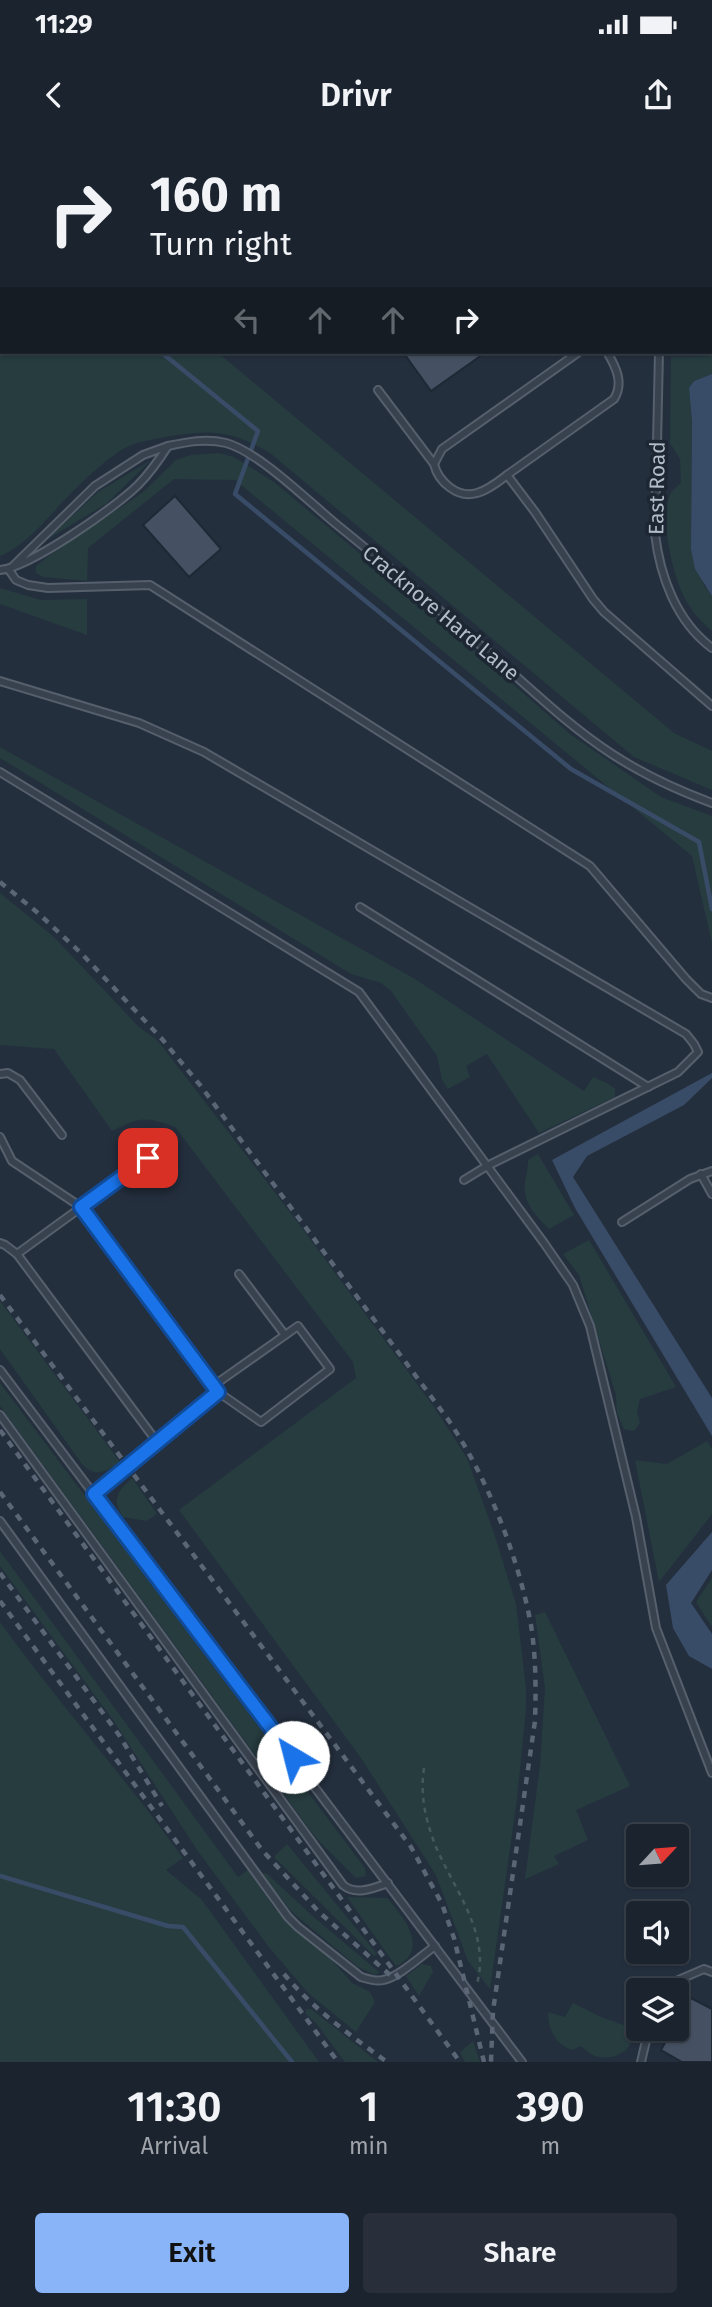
<!DOCTYPE html>
<html lang="en">
<head>
<meta charset="utf-8">
<style>
  body { margin:0; font-family:"Fira Sans",sans-serif; background:#282f3a; color:#f1f3f6; height:100vh; display:flex; flex-direction:column; font-size:26px; white-space:nowrap }
  * { box-sizing:border-box; margin:0 }
  p { font-size:23px; color:#a0a4aa }
  .icon { flex:none; width:38px; height:38px; fill:none; stroke:currentColor; stroke-width:2; stroke-linecap:round; stroke-linejoin:round }
  .map { position:relative; height:1922px; overflow:hidden }
  .sheet { display:flex; flex-direction:column; background:#1b232e; flex:1 }
  .sheet>* { flex:none }
  .top-card { position:absolute; left:0px; top:0px; width:712px; height:214px; box-shadow:0 2px 5px #0004,0 0 0 2px #39404a; background:#1b232e; color:#f1f3f6; overflow:hidden }
  .needle { width:46px; rotate:64deg }
  .buttons { position:absolute; left:626px; top:1684px; display:grid; gap:14px }
  .buttons a { display:grid; place-items:center; width:63px; height:63px; border-radius:7px; background:#1b232e; box-shadow:0 2px 5px #0004,0 0 0 2px #39404a; font-size:35px }
  .pin { position:absolute; display:grid; place-items:center; width:60px; height:60px; color:#fff; margin:-30px; border-radius:14px; box-shadow:0 4px 10px #0006 }
  .me { position:absolute; width:77px; margin:-38px; rotate:323deg; stroke-linejoin:round; filter:drop-shadow(0 0 5px #0008) }
  .turn { display:flex; align-items:center; gap:24px; height:147px; padding:0 35px; font-size:32px }
  .turn .icon { width:91px; height:91px; stroke-width:2.5 }
  .turn b { display:block; font-size:49px; line-height:60px }
  .lanes { display:flex; align-items:center; height:66px; padding:0 35px; background:#0003; justify-content:center; gap:35px; direction:ltr }
  .lanes .off { opacity:.35 }
  .eta { display:flex; justify-content:space-evenly; align-items:center; height:119px; text-align:center }
  .eta b { font-size:42px; font-weight:600; line-height:49px }
  .button { display:flex; gap:14px; margin-top:auto; padding:14px 35px }
  .button a { flex:1; height:80px; border-radius:7px; background:#8ab4f8; color:#111; font-size:28px; font-weight:600; line-height:80px; text-align:center }
  .button a+a { background:#282f3a; color:#f1f3f6 }
  .status { display:flex; justify-content:space-between; align-items:center; height:49px; padding:0 35px; background:#1b232e; direction:ltr }
  .status svg { height:19px; fill:currentColor }
  header { display:flex; justify-content:space-between; align-items:center; height:91px; padding:0 35px; background:#1b232e; font-size:32px; font-weight:600 }
  .map>svg:first-child { display:block }
</style>
</head>
<body>
<div class="status"><b>11:29</b><svg viewBox="0 0 49 12"><path d="M0 12V9h3v3zM5 12V6h3v6zM10 12V3h3v9zM15 12V0h3v12zM26 1h20v11H26zM47 4h2v5h-2z"/></svg></div>
<header><svg class="icon" aria-label="back" viewBox="0 0 24 24"><path d="M15 5l-7 7 7 7"/></svg>Drivr<svg class="icon" aria-label="share" viewBox="0 0 24 24"><path d="M12 15V3M7 8l5-5 5 5M5 13v7h14v-7"/></svg></header>
<div class="map">
<svg width="712" height="1922" viewBox="0 0 712 1922">
  <rect width="100%" height="100%" fill="#242f3e"/>
  <g fill="#263c3f">
    <path d="M0,0H21L20,2H2V212H217L674,593L712,611V650L634,617L270,313C236,293 216,289 178,295C160,298 141,300 125,308C104,319 66,357 50,376C38,389 17,410 0,416Z"/>
    <polygon points="184,0 357,0 355,2 185,2"/>
    <path d="M712,216V234L694,241L689,248L692,281L691,409L704,445L712,456V491C704,484 695,475 690,467C674,444 659,381 670,355C672,350 677,347 681,343L680,319L670,303L671,217Z"/>
    <polygon points="219,313 234,317 274,342 441,481 570,594 661,657 712,676 712,803 692,716 235,340 174,339 88,408 87,441 43,437 36,433 36,426 46,418 143,352 176,320 191,315"/>
    <polygon points="151,320 106,364 46,400 98,352"/>
    <polygon points="0,448 41,460 87,459 87,495 0,464"/>
    <polygon points="0,607 415,839 584,951 593,937 607,943 615,949 615,957 539,993 487,914 466,926 470,937 448,949 442,940 437,916 391,851 381,843 351,834 0,618"/>
    <path d="M0,753L54,797L138,886L158,901L296,1080L434,1267L467,1318L494,1393L516,1464L526,1548V1569L517,1659L490,1849L468,1821L436,1735L361,1618L179,1370L356,1238L353,1222L175,987C143,976 142,977 112,991L54,909L0,905Z"/>
    <path d="M538,1014L574,1075L549,1089C537,1077 522,1062 525,1043C526,1035 528,1029 528,1020Z"/>
    <polygon points="589,1100 676,1247 640,1259 637,1271 640,1283 634,1291 624,1289 617,1273 616,1255 579,1135 563,1114"/>
    <path d="M0,1161L120,1322C106,1332 95,1338 82,1324L0,1209Z"/>
    <polygon points="0,1243 365,1728 366,1736 356,1738 316,1698 0,1266"/>
    <polygon points="707,1301 712,1309 712,1374 659,1442 635,1320 667,1324"/>
    <path d="M132,1338L157,1374L146,1381L123,1377C111,1359 118,1351 132,1338Z"/>
    <polygon points="0,1411 238,1737 248,1730 276,1770 331,1819 352,1843 370,1852 375,1862 356,1892 308,1853 268,1806 197,1710 115,1583 0,1426"/>
    <polygon points="712,1438 712,1487 696,1462"/>
    <polygon points="545,1472 630,1646 576,1670 588,1700 554,1716 559,1724 525,1739 540,1626 545,1548 535,1475"/>
    <path d="M0,1482C58,1563 125,1637 183,1718L166,1730L202,1760L319,1922H0Z"/>
    <polygon points="287,1704 377,1814 374,1816 274,1717"/>
    <polygon points="266,1733 317,1780 379,1832 375,1835 358,1827 292,1772 262,1735"/>
    <path d="M347,1757L387,1758C403,1776 431,1810 396,1826Z"/>
    <polygon points="422,1824 431,1826 433,1832 419,1856 406,1836"/>
    <path d="M573,1863L603,1878L636,1889C633,1910 616,1922 595,1916C590,1914 585,1909 580,1906L573,1910C555,1905 548,1889 548,1872L565,1877Z"/>
    <polygon points="306,1869 311,1869 378,1922 345,1922 316,1883 306,1874"/>
    <polygon points="473,1901 480,1922 465,1922 460,1912"/>
  </g>
  <g fill="#394c67">
    <polygon points="21,0 183,0 185,2 20,2"/>
    <polygon points="712,234 712,456 695,429 691,409 692,281 689,248 694,241"/>
    <polygon points="712,933 712,938 684,965 587,1016 573,1037 712,1258 712,1296 575,1068 552,1020"/>
    <polygon points="712,1392 712,1430 691,1463 712,1494 712,1529 689,1516 673,1488 666,1445"/>
  </g>
  <g fill="none" stroke-linecap="round" stroke-linejoin="round">
    <g stroke="#394c67" stroke-width="4.5">
      <polyline points="0,76 2,78"/>
      <polyline points="161,212 258,291 235,354 571,629 699,702 712,769"/>
      <polyline points="0,1736 168,1786 183,1787 292,1922"/>
    </g>
  </g>
  <g fill="#455162" stroke="#1f2835" stroke-width="2">
    <polygon points="403,212 486,212 431,251"/>
    <polygon points="175,356 221,409 189,437 143,385"/>
    <polygon points="689,1857 712,1869 712,1922 682,1922 661,1910 673,1888 677,1888 677,1879"/>
  </g>
  <g fill="none" stroke-linecap="round" stroke-linejoin="round">
    <defs>
      <g id="service">
        <polyline points="434,2 436,0"/>
        <polyline points="537,2 540,0"/>
        <polyline points="666,2 666,0"/>
        <path d="M607,212C616,227 624,243 614,259L507,335L535,372L593,459L604,472L712,566"/>
        <path d="M659,212L655,394C660,436 676,481 712,508"/>
        <polyline points="378,250 434,324"/>
        <path d="M168,306C187,302 206,298 226,303C259,312 308,361 336,384C387,425 436,467 486,510C527,545 567,585 612,614C644,635 677,650 712,663"/>
        <path d="M507,335C498,342 488,350 477,353C457,359 438,341 434,324L442,309L579,212"/>
        <path d="M0,430C29,428 116,367 138,345C150,333 159,320 168,306L143,315L95,346L9,430"/>
        <polyline points="9,430 16,440 28,445 48,448 150,445 590,726 686,839 701,854 712,858"/>
        <polyline points="0,541 139,583 204,612 686,894 694,904 698,912 678,932 487,1026 464,1040"/>
        <polyline points="0,632 359,852 544,1103 573,1145 590,1186 636,1377 656,1488 712,1633"/>
        <polyline points="360,767 648,947"/>
        <polyline points="0,934 8,933 20,940 62,995"/>
        <polyline points="0,997 12,1021 81,1067 218,1252 94,1354"/>
        <polyline points="701,1034 712,1054"/>
        <polyline points="622,1082 690,1039 712,1031"/>
        <polyline points="0,1103 5,1105 17,1114"/>
        <polyline points="239,1134 285,1195"/>
        <polyline points="0,1230 522,1922"/>
        <polyline points="213,1246 298,1186 330,1229 261,1282 218,1252"/>
        <path d="M0,1275L343,1745C356,1756 374,1748 388,1743"/>
        <polyline points="157,1302 17,1114 171,1002"/>
        <path d="M0,1381L288,1777L298,1787L361,1837C368,1839 376,1842 383,1840C399,1837 421,1816 435,1806"/>
        <polyline points="666,1850 669,1844 704,1829 712,1832"/>
        <polyline points="641,1922 649,1888"/>
      </g>
    </defs>
    <use href="#service" stroke="#565f6c" stroke-width="10"/>
    <path stroke="#44595c" stroke-width="2.5" stroke-dasharray="5 5" stroke-linecap="butt" d="M424,1628C420,1654 425,1677 434,1702C452,1748 491,1791 477,1844"/>
    <use href="#service" stroke="#38414e" stroke-width="6"/>
    <g stroke="#5a6575" stroke-width="4.5" stroke-dasharray="7 7" stroke-linecap="butt">
      <path d="M0,742L38,773L81,813L162,899L200,945L447,1278C487,1336 518,1416 531,1485C536,1517 536,1549 535,1581L493,1871L491,1922"/>
      <polyline points="0,1155 411,1707 442,1764 454,1798 484,1922"/>
      <polyline points="0,1290 460,1922"/>
      <polyline points="0,1352 262,1710 319,1772 390,1835"/>
      <polyline points="0,1433 119,1595 162,1666"/>
      <polyline points="0,1461 338,1922"/>
      <path d="M284,1834C313,1869 350,1895 387,1922"/>
    </g>
  </g>
  <g fill="none" stroke-linecap="round" stroke-linejoin="round">
    <defs>
      <polyline id="route" points="148,1018 81,1067 218,1252 94,1354 293,1617"/>
    </defs>
    <use href="#route" stroke="#114b97" stroke-width="18"/>
    <use href="#route" stroke="#1a73e8" stroke-width="12"/>
  </g>
  <g text-anchor="middle" stroke-width="7" stroke-linejoin="round" paint-order="stroke">
    <g font-size="21" fill="#b4bcc9" stroke="#1d2633">
      <text transform="translate(657 348) rotate(-89)" y="7">East Road</text>
      <text transform="translate(441 473) rotate(40)" y="7">Cracknore Hard Lane</text>
    </g>
  </g>
</svg>
<div class="buttons">
<a><svg class="needle" viewBox="-14 -14 28 28"><path d="M0-13l5 13h-10z" fill="#e53935"/><path d="M0 13l5-13h-10z" fill="#a0a4aa"/></svg></a>
<a><svg class="icon" aria-label="sound" viewBox="0 0 24 24"><path d="M4 9h4l5-4v14l-5-4H4zM17 9q2 3 0 6"/></svg></a>
<a><svg class="icon" aria-label="layers" viewBox="0 0 24 24"><path d="M12 4l9 5-9 5-9-5zM3 14l9 5 9-5"/></svg></a>
</div>
<div class="pin" style="left:148px;top:1018px;background:#d93025"><svg class="icon" aria-label="arrive" viewBox="0 0 24 24"><path d="M6 21V4h12l-3 4 3 4H6"/></svg></div>
<svg class="me" style="left:293px;top:1617px" viewBox="-20 -20 40 40"><circle r="19" fill="#fff"/><path d="M0-13L10 11 0 6-10 11z" fill="#1a73e8"/></svg>
<div class="top-card">
<div class="turn"><svg class="icon" aria-label="right" viewBox="0 0 24 24"><path d="M7 20v-9h11M14 6l5 5-5 5"/></svg><div><b>160 m</b>Turn right</div></div>
<div class="lanes"><svg class="icon off" aria-label="left" viewBox="0 0 24 24"><path d="M17 20v-9H6M10 6l-5 5 5 5"/></svg><svg class="icon off" aria-label="ahead" viewBox="0 0 24 24"><path d="M12 20V5M6 11l6-6 6 6"/></svg><svg class="icon off" aria-label="ahead" viewBox="0 0 24 24"><path d="M12 20V5M6 11l6-6 6 6"/></svg><svg class="icon" aria-label="right" viewBox="0 0 24 24"><path d="M7 20v-9h11M14 6l5 5-5 5"/></svg></div>
</div>
</div>
<section class="sheet">
<div class="eta">
<div><b>11:30</b><p>Arrival</p></div>
<div><b>1</b><p>min</p></div>
<div><b>390</b><p>m</p></div>
</div>
<div class="button"><a>Exit</a><a>Share</a></div>
</section>
</body>
</html>
